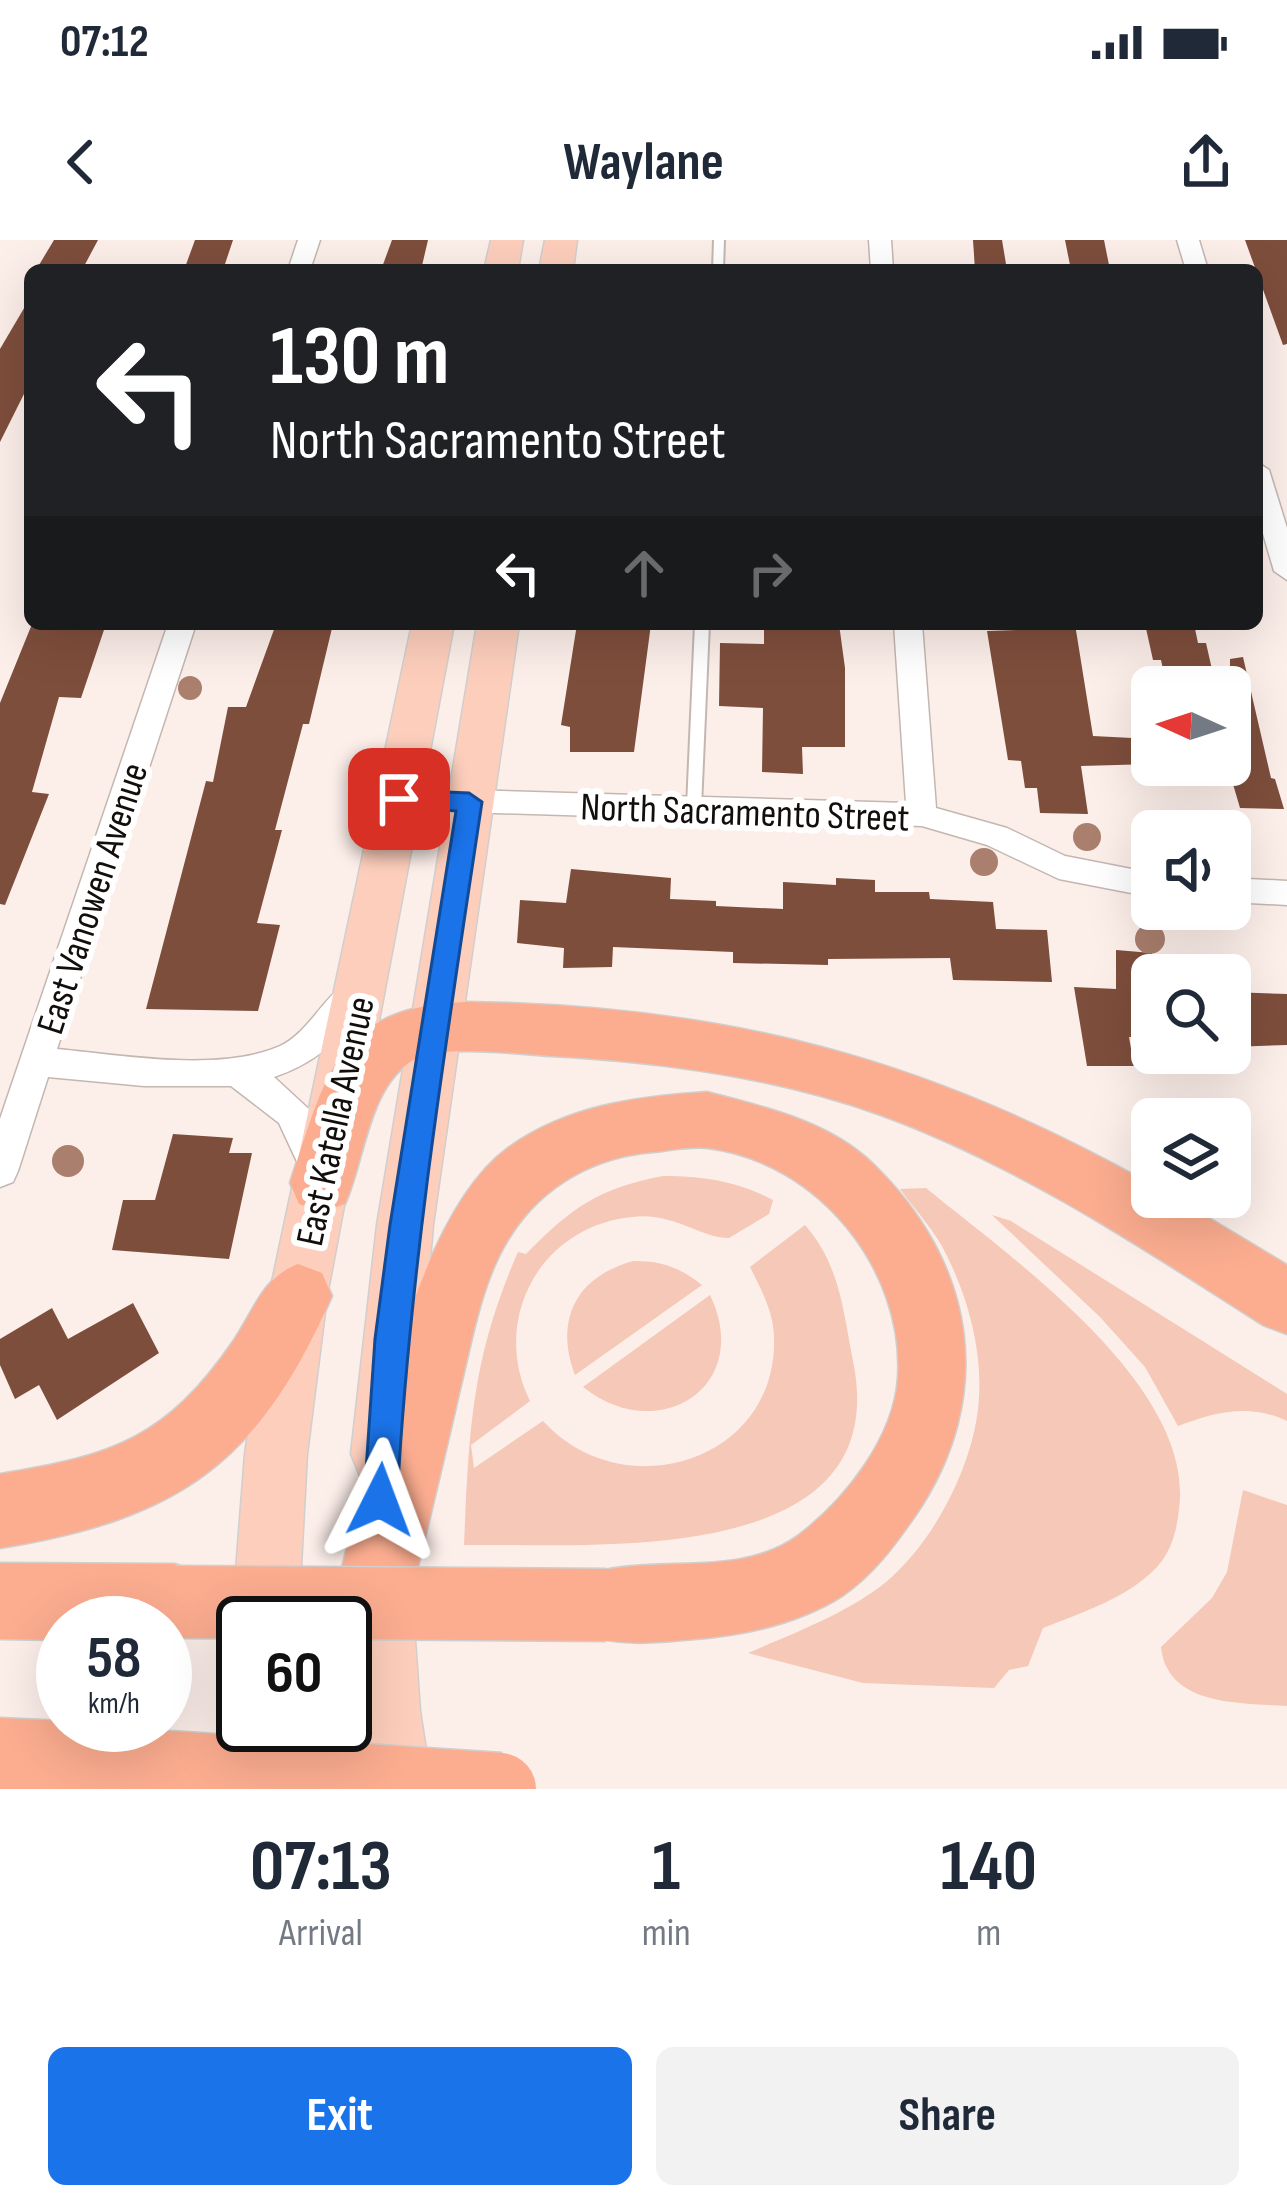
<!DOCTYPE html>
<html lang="en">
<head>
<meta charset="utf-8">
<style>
  body { margin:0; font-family:"Sofia Sans Condensed",sans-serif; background:#f2f2f3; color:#1f2937; height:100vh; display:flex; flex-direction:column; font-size:45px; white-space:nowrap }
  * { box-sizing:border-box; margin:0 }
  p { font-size:39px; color:#747a83 }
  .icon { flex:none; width:66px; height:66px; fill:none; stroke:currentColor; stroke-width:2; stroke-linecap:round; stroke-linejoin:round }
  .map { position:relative; height:1549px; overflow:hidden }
  .panel { display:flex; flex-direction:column; background:#fff; flex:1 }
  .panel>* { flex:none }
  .hud { position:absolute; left:24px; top:24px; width:1239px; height:366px; border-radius:18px; box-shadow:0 12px 48px #0002; background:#202124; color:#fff; overflow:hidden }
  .needle { width:78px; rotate:273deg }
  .buttons { position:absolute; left:1131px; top:426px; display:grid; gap:24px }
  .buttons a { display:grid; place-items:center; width:120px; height:120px; border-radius:18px; background:#fff; box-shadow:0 12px 48px #0002; font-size:60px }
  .speed { position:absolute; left:36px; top:1356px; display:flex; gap:24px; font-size:60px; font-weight:700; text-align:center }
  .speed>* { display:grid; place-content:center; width:156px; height:156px; border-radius:50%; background:#fff; box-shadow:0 12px 48px #0002; line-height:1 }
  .speed small { font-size:30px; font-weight:400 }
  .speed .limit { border:6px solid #111; border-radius:18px; background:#fff; color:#111 }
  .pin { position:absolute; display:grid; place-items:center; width:102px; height:102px; color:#fff; margin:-51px; border-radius:24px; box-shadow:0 6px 18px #0006 }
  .me { position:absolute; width:132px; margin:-66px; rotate:3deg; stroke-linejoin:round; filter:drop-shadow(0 0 9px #0008) }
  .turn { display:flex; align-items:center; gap:42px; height:252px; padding:0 48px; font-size:54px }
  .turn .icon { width:156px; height:156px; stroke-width:2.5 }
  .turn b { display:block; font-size:84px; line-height:102px }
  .lanes { display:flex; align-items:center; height:114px; padding:0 48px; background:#0003; justify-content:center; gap:60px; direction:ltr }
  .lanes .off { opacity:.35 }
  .eta { display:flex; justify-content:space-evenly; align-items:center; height:204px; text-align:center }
  .eta b { font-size:72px; font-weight:700; line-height:84px }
  .action { display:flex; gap:24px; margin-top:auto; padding:24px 48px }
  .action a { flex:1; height:138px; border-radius:18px; background:#1a73e8; color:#fff; font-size:48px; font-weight:700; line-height:138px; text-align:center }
  .action a+a { background:#f2f2f3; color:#1f2937 }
  .status { display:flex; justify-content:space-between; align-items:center; height:84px; padding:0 60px; background:#fff; direction:ltr }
  .status svg { height:33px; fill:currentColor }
  header { display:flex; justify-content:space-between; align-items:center; height:156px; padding:0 48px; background:#fff; font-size:54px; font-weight:700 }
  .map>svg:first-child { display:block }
</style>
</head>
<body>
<div class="status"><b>07:12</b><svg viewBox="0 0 49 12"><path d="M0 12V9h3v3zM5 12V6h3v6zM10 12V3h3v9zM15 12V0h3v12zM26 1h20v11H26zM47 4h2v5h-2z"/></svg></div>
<header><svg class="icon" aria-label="back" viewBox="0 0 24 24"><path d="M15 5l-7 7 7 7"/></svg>Waylane<svg class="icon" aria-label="share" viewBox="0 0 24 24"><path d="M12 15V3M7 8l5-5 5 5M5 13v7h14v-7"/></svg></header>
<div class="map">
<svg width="1287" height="1549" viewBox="0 0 1287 1549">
  <rect width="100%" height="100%" fill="#fceee9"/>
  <g fill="#f5c8b7">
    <path d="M663,936C704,936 736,941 773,960L769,974L729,998C699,998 674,972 632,977C540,986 490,1080 530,1161L471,1205L474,1228L543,1181C623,1269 779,1222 774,1096C773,1071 761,1049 750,1027L805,985C840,1025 843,1070 853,1121C896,1331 591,1303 464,1305C469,1191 471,1119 518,1012L526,1014C571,968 599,948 663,936Z"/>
    <path d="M926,948C1011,1018 1196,1146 1179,1269C1177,1290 1171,1313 1156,1328C1127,1358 1081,1373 1043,1388L1028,1426L1009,1430L994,1448L863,1443L748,1413C794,1393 848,1373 886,1342C935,1301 976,1221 979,1157C982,1110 968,1058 947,1016C936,992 915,970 900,949Z"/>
    <path d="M992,975L1011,981L1287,1154V1181C1249,1163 1215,1172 1178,1186L1145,1127L1100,1077Z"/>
    <path d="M633,1021C662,1021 679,1027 702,1045L575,1135C554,1080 576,1037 633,1021Z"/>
    <path d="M710,1055C754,1147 658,1207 583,1147Z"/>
    <path d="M1243,1250L1287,1265V1466C1240,1463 1167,1466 1161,1407L1212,1358L1227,1332Z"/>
  </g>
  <g fill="#7e4e3c">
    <polygon points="54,0 98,0 82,30 36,30"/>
    <polygon points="195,0 233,0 223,30 184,30"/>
    <polygon points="392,0 428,0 421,30 381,30"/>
    <polygon points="973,0 1002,0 1007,30 975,30"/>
    <polygon points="1065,0 1104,0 1110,30 1071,30"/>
    <polygon points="1245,0 1287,0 1287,104 1283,105"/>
    <polygon points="30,58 30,142 0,202 0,109"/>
    <polygon points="32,384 106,384 81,458 59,457 32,552 49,554 5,665 0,664 0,463"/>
    <polygon points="276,384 333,384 309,484 303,484 275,590 282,590 257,683 280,685 258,771 146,769 206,541 213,542 228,467 246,467"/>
    <polygon points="577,384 651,384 634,512 570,512 570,487 561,485"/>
    <polygon points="764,384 839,384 845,428 845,507 802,507 803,534 762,532 763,468 719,466 720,403 764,404"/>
    <polygon points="1027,384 1075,384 1093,496 1152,499 1152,524 1081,526 1088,574 1040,573 1037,548 1025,548 1021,521 1008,520 987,391 1016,390 1016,386"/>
    <polygon points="1145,384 1194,384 1198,403 1206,403 1216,447 1167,447 1161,420 1153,420"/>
    <polygon points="1243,417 1271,538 1275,539 1284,569 1240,568 1230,534 1230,419"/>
    <polygon points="571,629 671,638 670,659 716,661 716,666 783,669 783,642 836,645 836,638 875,640 875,652 929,652 930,659 993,662 996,689 1047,690 1052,742 953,740 950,718 828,719 828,725 733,723 733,712 613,707 612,727 563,728 564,708 517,703 520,660 566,663"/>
    <polygon points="1116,710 1152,713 1152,797 1129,797 1134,826 1087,826 1074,747 1116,749"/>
    <polygon points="1230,752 1287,754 1287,805 1230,807"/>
    <polygon points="173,894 233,898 229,913 252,913 229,1019 112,1010 123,960 155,960"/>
    <polygon points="133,1063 159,1113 57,1180 39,1145 15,1159 0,1125 0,1099 52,1068 68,1099"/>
  </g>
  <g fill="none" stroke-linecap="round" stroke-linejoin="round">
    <defs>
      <g id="lane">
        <polygon points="714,0 724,0 723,30 713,30"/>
        <polygon points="695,384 709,384 701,567 694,573 687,567"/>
      </g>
      <g id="street">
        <polygon points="298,0 320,0 310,30 288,30"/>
        <polygon points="869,0 891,0 893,30 871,30"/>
        <polygon points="1177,0 1199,0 1208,30 1186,30"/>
        <polygon points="1257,222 1269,230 1287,288 1287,340 1274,331 1257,273"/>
        <path d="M168,384H196L57,809C122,815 219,833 280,806C315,790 333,734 362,743L366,753C344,797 321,821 274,837L313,873L337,930L332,941L319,946L306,941L279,883L231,846H144L48,837L18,931L13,942L0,947V879Z"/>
        <polygon points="894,384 922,384 936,568 1007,588 1065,616 1152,633 1152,657 1059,639 987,605 922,586 399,570 388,567 384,559 388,551 399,548 906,563"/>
        <polygon points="1230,638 1287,641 1287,665 1230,662"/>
      </g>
      <g id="primary">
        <polygon points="491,0 523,0 518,30 484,30"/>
        <polygon points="545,0 577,0 573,30 539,30"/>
        <polygon points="412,384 454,384 327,1056 307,1214 298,1383 243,1383 243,1407 232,1383 245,1214 269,1056"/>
        <polygon points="477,384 519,384 433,985 413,1214 404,1236 382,1245 360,1236 351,1214 377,985"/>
        <path d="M378,1297L401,1306L410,1329L420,1471L432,1549H362C354,1488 333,1360 355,1306Z"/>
        <polygon points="243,1460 243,1485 299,1485 302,1549 232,1549 231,1485"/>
      </g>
      <g id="highway">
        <path d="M465,762C724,765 927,818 1152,945V957H1174L1287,1025V1094L1263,1085C1141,1007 1018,925 881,875C775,837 662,822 551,816C518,814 443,804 415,819C368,845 365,920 345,964L322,972L299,964L290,943C325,837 336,767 465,762Z"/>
        <path d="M707,852C764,867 828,881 872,923C976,1023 997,1156 915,1276C894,1306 873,1335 842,1356C800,1383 744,1395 695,1399C655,1403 616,1407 579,1392L568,1365L579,1338C646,1310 737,1342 799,1295C845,1260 894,1198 898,1138C905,1029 818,922 708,908C691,906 671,910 654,912C596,916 543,945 511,995C481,1041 473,1097 460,1149C446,1211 431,1273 416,1335L405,1362L378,1373L351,1362L340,1335C371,1219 411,979 508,908C568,865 636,857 707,852Z"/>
        <path d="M298,1024L322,1033L332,1056C259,1224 178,1279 0,1308V1234C113,1216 167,1198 234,1100C255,1069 262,1038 298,1024Z"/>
        <polygon points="0,1323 175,1324 202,1335 213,1362 202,1389 165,1400 165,1383 63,1383 63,1400 0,1399"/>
        <polygon points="0,1478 63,1481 63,1485 126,1485 152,1495 163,1524 153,1549 0,1549"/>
      </g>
    </defs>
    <use href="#lane" stroke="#c4b7b2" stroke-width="4"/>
    <use href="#street" stroke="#c4b7b2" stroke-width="3"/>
    <use href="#primary" stroke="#d0cfce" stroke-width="3"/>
    <use href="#highway" stroke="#d0cfce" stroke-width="3"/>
    <use href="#lane" fill="#fff" fill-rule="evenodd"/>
    <use href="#street" fill="#fff" fill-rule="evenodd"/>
    <use href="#primary" fill="#fdcebc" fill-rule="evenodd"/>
    <use href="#highway" fill="#fcad90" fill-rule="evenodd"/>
    <defs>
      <g id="highway-bridge">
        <polyline points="175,1362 606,1365"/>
        <polyline points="123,1524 500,1549"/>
      </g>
    </defs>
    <use href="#highway-bridge" stroke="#d0cfce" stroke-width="75" stroke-linecap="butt"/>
    <use href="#highway-bridge" stroke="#fcad90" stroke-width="72"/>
  </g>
  <g fill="#aa7f6d">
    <circle cx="190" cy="448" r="12"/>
    <circle cx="1087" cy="597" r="14"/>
    <circle cx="984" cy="622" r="14"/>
    <circle cx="1150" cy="699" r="15"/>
    <circle cx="68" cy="921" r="16"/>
  </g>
  <path fill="#1a73e8" stroke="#114b97" stroke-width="3" d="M399,550L469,553L482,562C447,795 410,1025 397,1260L392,1272L380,1277L369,1272L364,1260L375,1099L390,985L456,571L391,565L387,559Z"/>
  <g text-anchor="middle" stroke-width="12" stroke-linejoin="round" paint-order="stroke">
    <g font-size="39" fill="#120e0c" stroke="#fff">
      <text transform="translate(745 571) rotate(2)" y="14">North Sacramento Street</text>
      <text transform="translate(91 658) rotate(-72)" y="14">East Vanowen Avenue</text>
      <text transform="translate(334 881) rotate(-78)" y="14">East Katella Avenue</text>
    </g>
  </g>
</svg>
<div class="buttons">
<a><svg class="needle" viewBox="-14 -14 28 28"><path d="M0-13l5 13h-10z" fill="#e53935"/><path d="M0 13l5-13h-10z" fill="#747a83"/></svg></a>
<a><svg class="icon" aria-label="sound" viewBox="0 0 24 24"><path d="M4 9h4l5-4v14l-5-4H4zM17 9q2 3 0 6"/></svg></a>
<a><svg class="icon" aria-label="search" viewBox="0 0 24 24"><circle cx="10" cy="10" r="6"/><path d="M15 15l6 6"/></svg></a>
<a><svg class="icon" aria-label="layers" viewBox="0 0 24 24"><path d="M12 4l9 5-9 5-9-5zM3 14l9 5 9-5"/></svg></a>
</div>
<div class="speed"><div>58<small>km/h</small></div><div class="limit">60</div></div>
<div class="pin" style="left:399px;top:559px;background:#d93025"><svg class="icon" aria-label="arrive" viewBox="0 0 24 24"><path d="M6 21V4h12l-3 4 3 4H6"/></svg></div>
<svg class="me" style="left:380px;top:1260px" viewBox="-20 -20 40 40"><path d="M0-17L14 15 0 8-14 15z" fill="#1a73e8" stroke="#fff" stroke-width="4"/></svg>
<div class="hud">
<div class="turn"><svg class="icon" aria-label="left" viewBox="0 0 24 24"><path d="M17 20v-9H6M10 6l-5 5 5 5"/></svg><div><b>130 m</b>North Sacramento Street</div></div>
<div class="lanes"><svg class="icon" aria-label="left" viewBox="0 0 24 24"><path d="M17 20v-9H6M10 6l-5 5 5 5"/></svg><svg class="icon off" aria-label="ahead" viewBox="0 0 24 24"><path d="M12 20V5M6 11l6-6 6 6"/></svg><svg class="icon off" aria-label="right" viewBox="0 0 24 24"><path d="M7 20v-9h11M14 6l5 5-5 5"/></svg></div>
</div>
</div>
<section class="panel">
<div class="eta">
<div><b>07:13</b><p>Arrival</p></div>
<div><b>1</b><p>min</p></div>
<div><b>140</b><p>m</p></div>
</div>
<div class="action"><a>Exit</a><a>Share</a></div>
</section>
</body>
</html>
